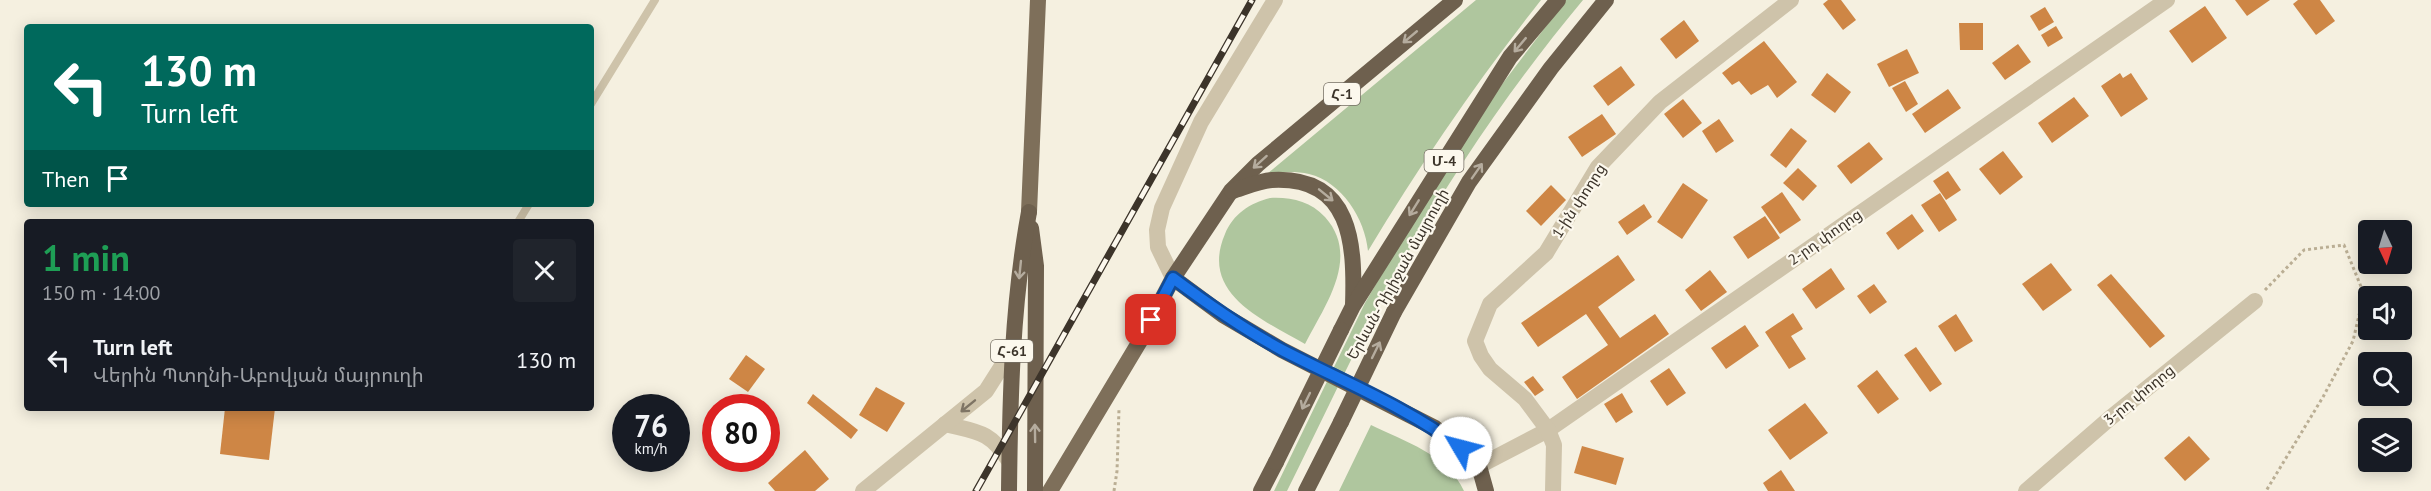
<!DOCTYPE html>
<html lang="en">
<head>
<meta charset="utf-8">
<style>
  body { margin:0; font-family:"PT Sans","Noto Sans Armenian",sans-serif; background:#20242c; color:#f1f3f6; height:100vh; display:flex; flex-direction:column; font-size:22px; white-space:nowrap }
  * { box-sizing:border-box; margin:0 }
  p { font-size:20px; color:#9ea1a6 }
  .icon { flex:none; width:33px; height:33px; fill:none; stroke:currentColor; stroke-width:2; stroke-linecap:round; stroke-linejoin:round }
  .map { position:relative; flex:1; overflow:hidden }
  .details { position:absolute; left:24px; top:219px; width:570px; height:192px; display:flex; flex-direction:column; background:#171b24; border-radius:6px; box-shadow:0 3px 15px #0003 }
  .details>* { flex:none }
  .hud { position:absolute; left:24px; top:24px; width:570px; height:183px; border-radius:6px; box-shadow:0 3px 15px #0003; background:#00695c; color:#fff; overflow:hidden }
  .needle { width:39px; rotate:176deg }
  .buttons { position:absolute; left:2358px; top:220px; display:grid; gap:12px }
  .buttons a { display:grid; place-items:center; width:54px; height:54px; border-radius:6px; background:#171b24; box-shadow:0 3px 15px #0003; font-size:30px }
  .speed { position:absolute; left:612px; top:394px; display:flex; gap:12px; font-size:30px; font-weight:700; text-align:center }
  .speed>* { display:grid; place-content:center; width:78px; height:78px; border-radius:50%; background:#171b24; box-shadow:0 3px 15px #0003; line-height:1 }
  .speed small { font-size:15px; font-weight:400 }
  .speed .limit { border:9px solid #d22; background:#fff; color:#111 }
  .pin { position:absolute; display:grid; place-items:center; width:51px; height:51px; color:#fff; margin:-26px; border-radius:12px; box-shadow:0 3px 9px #0006 }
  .me { position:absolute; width:66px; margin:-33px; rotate:307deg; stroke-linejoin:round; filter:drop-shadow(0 0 4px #0008) }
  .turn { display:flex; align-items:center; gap:21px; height:126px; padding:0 18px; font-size:27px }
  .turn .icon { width:78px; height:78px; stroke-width:2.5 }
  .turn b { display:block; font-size:42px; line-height:51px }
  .then { display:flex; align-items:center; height:57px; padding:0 18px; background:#0003; gap:12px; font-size:22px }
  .round { display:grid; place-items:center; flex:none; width:63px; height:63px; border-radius:6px; background:#20242c }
  .overview { display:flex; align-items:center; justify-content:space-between; height:102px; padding:0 18px }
  h1 { font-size:36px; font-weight:700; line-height:45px; color:#1e9e55 }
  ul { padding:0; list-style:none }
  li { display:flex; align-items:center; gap:18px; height:78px; padding:0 18px }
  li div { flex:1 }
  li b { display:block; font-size:22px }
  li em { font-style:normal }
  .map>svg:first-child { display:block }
</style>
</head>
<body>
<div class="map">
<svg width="2431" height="491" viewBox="0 0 2431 491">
  <rect width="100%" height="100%" fill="#f5f0e0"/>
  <g fill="#afc69e">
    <path d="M1476,0H1541C1478,80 1421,163 1368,251C1365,219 1342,182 1309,174C1295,171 1281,172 1267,174Z"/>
    <path d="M1566,0H1583C1503,96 1434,200 1376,311C1345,370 1317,431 1287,491H1274L1365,303L1434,184L1487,104Z"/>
    <path d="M1270,198C1291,197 1310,201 1325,217C1361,257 1325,305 1305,344C1264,320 1199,294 1225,234C1233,214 1250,203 1270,198Z"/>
    <path d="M1371,425C1404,441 1448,455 1464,491H1339Z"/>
  </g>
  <g fill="#ce8645">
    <polygon points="1828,0 1841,0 1856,20 1843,30 1823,4"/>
    <polygon points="2235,0 2270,0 2247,16"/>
    <polygon points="2298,0 2320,0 2335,21 2316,35 2293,4"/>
    <polygon points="2205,6 2227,38 2192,63 2169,31"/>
    <polygon points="2045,7 2054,22 2039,31 2030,16"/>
    <polygon points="1684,20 1699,41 1676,59 1660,39"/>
    <polygon points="1959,23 1983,23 1983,50 1960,50"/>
    <polygon points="2056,26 2063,38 2048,47 2041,35"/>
    <polygon points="1764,41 1797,82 1777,98 1768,85 1751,95 1739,81 1732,85 1722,73"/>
    <polygon points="2018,44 2031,62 2005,80 1992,63"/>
    <polygon points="1907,49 1919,73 1889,87 1877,64"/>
    <polygon points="1621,66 1635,85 1608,106 1593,86"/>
    <polygon points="1827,73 1851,92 1835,113 1811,95"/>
    <polygon points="2120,73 2123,78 2131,73 2148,99 2121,117 2101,86"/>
    <polygon points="1905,81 1918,104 1906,112 1892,88"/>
    <polygon points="1948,89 1961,108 1925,133 1912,114"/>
    <polygon points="2074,97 2089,116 2052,143 2038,123"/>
    <polygon points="1683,99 1702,123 1683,138 1664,114"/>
    <polygon points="1602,114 1616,134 1582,157 1568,137"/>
    <polygon points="1719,119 1734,141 1716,153 1702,131"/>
    <polygon points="1791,128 1807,141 1786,168 1770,155"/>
    <polygon points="1869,142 1883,159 1851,184 1837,166"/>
    <polygon points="2003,151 2023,177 2000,195 1979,169"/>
    <polygon points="1798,168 1817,186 1803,201 1783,183"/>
    <polygon points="1948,171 1961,190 1946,200 1933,181"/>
    <polygon points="1683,183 1708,200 1682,239 1657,222"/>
    <polygon points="1551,185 1566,200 1541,226 1526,211"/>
    <polygon points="1782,192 1801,220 1780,234 1761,207"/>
    <polygon points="1940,193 1957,220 1939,232 1921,205"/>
    <polygon points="1644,204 1652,217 1627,235 1618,222"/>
    <polygon points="1912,214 1924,231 1898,250 1886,233"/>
    <polygon points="1765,216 1780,238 1748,259 1733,237"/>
    <polygon points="1618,255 1635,280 1598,307 1620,338 1655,314 1669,334 1577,399 1562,377 1608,345 1586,314 1538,347 1521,323"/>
    <polygon points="2051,263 2072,290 2043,311 2022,284"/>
    <polygon points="1831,268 1845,289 1816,309 1802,289"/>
    <polygon points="1710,270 1727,292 1701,311 1685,290"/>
    <polygon points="2111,274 2165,336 2150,348 2097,285"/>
    <polygon points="1874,284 1887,302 1870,314 1857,296"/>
    <polygon points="1793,313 1803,329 1791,336 1806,359 1789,369 1765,332"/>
    <polygon points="1956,314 1973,341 1955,352 1938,326"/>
    <polygon points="1745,325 1759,346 1726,369 1711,348"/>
    <polygon points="1916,347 1942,384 1930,392 1904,355"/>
    <polygon points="746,355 765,369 748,392 729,379"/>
    <polygon points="1669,368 1686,393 1667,406 1650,381"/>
    <polygon points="1877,370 1899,399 1878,414 1857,386"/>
    <polygon points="1533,376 1544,390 1535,396 1524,382"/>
    <polygon points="876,387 905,403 887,432 859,415"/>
    <polygon points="1622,393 1633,412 1616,423 1604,404"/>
    <polygon points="813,394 858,430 851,439 807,403"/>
    <polygon points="1805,403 1828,433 1790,460 1768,430"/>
    <polygon points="225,408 275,408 269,460 220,454"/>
    <polygon points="2189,436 2210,459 2185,481 2164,458"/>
    <polygon points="1582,446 1624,458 1616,485 1574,473"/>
    <polygon points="805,450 829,479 815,491 775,491 768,483"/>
    <polygon points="1781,470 1795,491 1768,491 1763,483"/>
  </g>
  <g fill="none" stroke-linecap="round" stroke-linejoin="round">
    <g stroke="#baae94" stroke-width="3" stroke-dasharray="3 3" stroke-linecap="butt">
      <polyline points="2265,290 2304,250 2344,245 2364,294 2353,341 2323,397 2266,491"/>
      <polyline points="1114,491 1117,471 1119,409"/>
    </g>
    <g stroke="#cec3aa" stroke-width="8">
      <polyline points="591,104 655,0"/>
      <polyline points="518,222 529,204"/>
    </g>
    <g stroke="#cec3aa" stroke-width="16">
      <polyline points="1173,278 1158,247 1157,230 1162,208 1201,122 1275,0"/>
      <path d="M945,424C978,432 990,431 1009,461"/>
      <polyline points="1479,466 1548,430 2167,0"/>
      <polyline points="863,491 986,391 1012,350"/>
      <polyline points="1553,491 1554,445 1548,430 1525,399 1490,369 1481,356 1475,341 1490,304 1546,253 1598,167 1660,102 1791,0"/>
      <polyline points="2026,491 2109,419 2255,301"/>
    </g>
    <g stroke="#7e6f5a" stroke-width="16">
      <polyline points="1029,212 1038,0"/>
      <polyline points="1050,491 1140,341 1173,278"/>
    </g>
    <g stroke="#6e604e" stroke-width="16">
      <polyline points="1455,0 1258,164 1231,191 1173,278 1223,315 1282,350 1435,428 1461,448 1479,466 1486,491"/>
      <path d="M1232,191C1245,187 1259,181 1272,180C1352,176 1355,244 1353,305"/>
      <polyline points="1031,228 1036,266 1035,491"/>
      <polyline points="1394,312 1469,182 1551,68 1606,0"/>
      <polyline points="1341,330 1353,306 1510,57 1558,0"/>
      <path d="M1009,491C1010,397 1012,304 1029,212"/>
      <polyline points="1261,491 1276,462"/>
      <polyline points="1306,491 1341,422"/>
    </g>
    <defs>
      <polyline id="rail" points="976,491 1252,0"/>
    </defs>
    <use href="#rail" stroke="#3c342a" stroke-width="7"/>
    <use href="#rail" stroke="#fcf8ed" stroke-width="4.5" stroke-dasharray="14" stroke-linecap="butt"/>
    <g stroke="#6e604e" stroke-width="16">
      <polyline points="1341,422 1394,312"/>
      <polyline points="1276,462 1341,330"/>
    </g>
  </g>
  <defs><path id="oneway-shaft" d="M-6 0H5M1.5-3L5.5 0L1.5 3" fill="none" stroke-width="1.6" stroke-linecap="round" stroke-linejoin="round" transform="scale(1.5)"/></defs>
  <g stroke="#b5ac9e">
    <use href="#oneway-shaft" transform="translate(1410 37) rotate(140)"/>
    <use href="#oneway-shaft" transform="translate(1520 45) rotate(130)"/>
    <use href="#oneway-shaft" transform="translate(1260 162) rotate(138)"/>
    <use href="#oneway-shaft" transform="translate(1477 171) rotate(-55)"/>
    <use href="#oneway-shaft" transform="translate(1326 195) rotate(39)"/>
    <use href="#oneway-shaft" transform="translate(1414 208) rotate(122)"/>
    <use href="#oneway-shaft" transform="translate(1020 270) rotate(96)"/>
    <use href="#oneway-shaft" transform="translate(1376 350) rotate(-64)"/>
    <use href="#oneway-shaft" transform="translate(1306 401) rotate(116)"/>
    <use href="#oneway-shaft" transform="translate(1035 433) rotate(-91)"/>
  </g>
  <use stroke="#7e7464" href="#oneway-shaft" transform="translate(968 406) rotate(141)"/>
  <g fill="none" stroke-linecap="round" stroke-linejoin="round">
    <defs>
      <path id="route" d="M1151,320L1173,278C1209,305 1245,330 1284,351C1344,382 1407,407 1461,448"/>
    </defs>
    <use href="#route" stroke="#114b97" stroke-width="15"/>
    <use href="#route" stroke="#1a73e8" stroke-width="10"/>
  </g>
  <g text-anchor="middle" stroke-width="4.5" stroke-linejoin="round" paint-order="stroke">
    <g fill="#fcf8ed" stroke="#766f64" stroke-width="1.5">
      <rect x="1324" y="83" width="36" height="22" rx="4.5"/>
      <rect x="1424.5" y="150" width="39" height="22" rx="4.5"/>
      <rect x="991" y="340" width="42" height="22" rx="4.5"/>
    </g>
    <g font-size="14" font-weight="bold" fill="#3c342a">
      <text x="1342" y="99">Հ-1</text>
      <text x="1444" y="166">Մ-4</text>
      <text x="1012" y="356">Հ-61</text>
    </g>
    <g font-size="15" fill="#3c342a" stroke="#fcf8ed">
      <text transform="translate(1579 201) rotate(-57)" y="5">1-ին փողոց</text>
      <text transform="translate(1825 237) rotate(-35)" y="5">2-րդ փողոց</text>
      <text transform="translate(1398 274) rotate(-61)" y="5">Երևան-Դիլիջան մայրուղի</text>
      <text transform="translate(2139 395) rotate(-39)" y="5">3-րդ փողոց</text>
    </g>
  </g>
</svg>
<div class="buttons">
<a><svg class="needle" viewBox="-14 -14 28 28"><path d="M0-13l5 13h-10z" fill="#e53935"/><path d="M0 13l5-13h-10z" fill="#9ea1a6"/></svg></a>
<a><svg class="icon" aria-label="sound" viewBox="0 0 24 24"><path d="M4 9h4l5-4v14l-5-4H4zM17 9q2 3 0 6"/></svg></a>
<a><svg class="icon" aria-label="search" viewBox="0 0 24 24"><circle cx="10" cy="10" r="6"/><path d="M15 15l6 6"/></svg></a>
<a><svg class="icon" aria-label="layers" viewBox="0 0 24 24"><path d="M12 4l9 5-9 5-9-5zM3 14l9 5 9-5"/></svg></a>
</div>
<div class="speed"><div>76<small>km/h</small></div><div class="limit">80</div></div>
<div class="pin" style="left:1151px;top:320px;background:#d93025"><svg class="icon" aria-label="arrive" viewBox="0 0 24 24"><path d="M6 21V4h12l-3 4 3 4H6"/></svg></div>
<svg class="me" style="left:1461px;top:448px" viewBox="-20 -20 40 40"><circle r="19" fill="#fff"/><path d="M0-13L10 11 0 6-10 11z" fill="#1a73e8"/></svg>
<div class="hud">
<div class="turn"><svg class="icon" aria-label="left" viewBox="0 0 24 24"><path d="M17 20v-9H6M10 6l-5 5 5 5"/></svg><div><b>130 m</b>Turn left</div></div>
<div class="then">Then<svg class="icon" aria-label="arrive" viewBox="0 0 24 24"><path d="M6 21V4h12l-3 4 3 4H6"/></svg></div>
</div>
<section class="details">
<div class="overview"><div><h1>1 min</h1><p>150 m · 14:00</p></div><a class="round"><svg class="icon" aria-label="close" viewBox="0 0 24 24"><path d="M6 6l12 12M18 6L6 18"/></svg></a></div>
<ul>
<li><svg class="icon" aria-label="left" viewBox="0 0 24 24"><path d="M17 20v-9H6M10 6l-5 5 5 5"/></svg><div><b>Turn left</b><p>Վերին Պտղնի-Աբովյան մայրուղի</p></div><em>130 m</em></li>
</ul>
</section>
</div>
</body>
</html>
